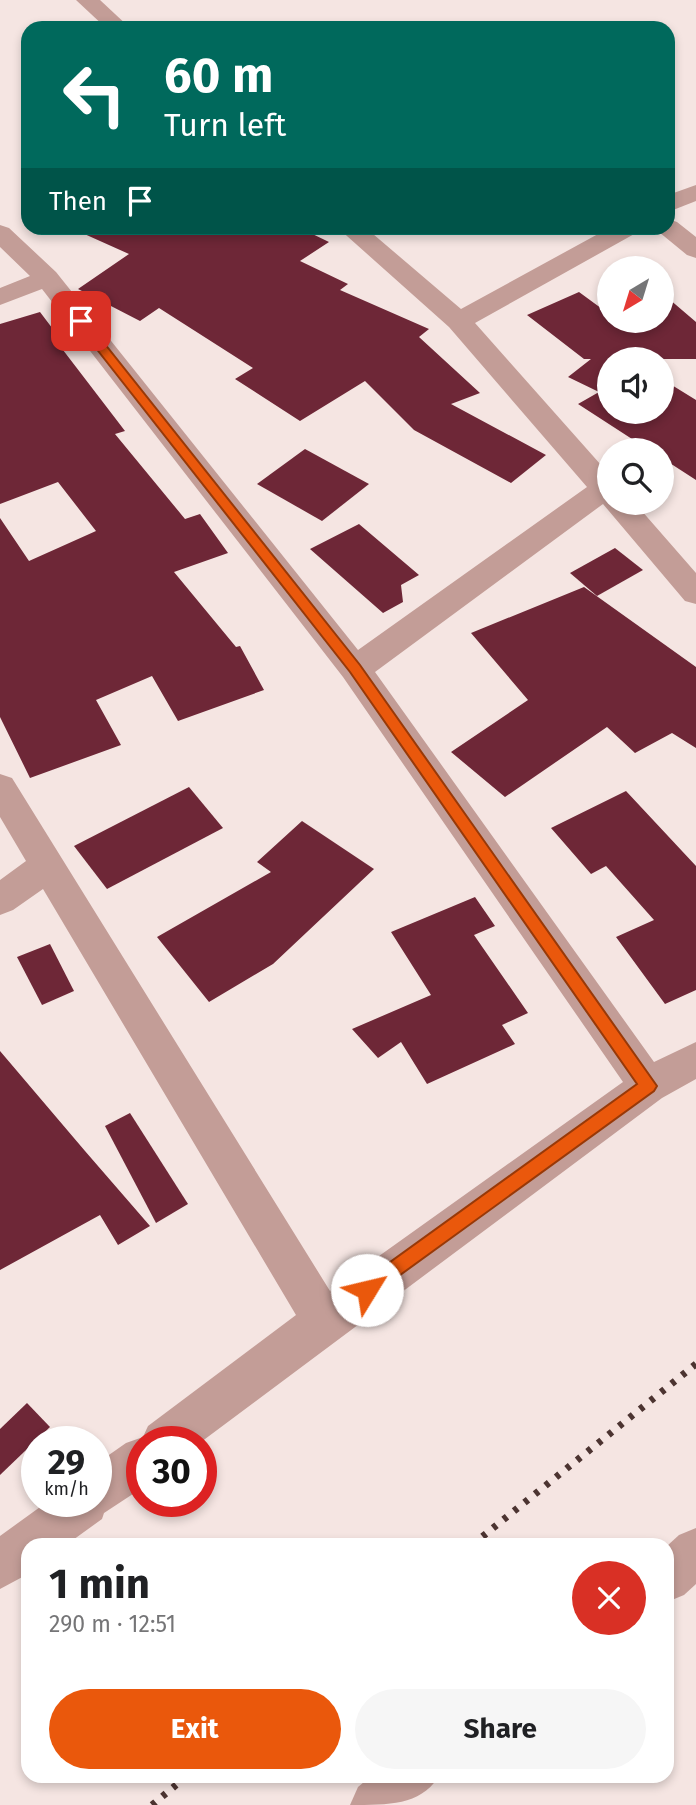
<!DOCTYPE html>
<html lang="en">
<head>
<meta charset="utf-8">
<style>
  body { margin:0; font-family:"Fira Sans",sans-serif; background:#f6f6f6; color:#202124; height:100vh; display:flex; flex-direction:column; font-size:26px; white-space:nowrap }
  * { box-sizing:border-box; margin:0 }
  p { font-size:23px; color:#757577 }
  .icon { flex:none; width:38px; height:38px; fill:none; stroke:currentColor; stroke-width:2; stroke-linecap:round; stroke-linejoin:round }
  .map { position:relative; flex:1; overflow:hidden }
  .details { position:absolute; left:21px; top:1538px; width:653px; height:245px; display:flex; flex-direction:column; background:#fff; border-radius:21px; box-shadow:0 4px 10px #0003 }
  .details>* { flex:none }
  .guide { position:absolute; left:21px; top:21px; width:654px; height:214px; border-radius:21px; box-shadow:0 4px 10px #0003; background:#00695c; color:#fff; overflow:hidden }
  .needle { width:46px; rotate:218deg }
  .controls { position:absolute; left:597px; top:256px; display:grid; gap:14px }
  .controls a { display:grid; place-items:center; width:77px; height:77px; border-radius:50%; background:#fff; box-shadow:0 4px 10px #0003; font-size:35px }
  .speed { position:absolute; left:21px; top:1426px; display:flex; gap:14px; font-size:35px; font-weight:700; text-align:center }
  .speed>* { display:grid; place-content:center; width:91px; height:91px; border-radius:50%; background:#fff; box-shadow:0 4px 10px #0003; line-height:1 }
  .speed small { font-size:18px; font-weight:400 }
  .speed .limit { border:10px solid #d22; background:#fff; color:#111 }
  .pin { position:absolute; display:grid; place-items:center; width:60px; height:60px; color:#fff; margin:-30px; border-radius:14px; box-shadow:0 4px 10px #0006 }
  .me { position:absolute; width:77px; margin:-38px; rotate:54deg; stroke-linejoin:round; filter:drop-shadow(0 0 5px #0008) }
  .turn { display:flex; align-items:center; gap:24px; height:147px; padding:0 28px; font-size:32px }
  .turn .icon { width:91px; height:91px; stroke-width:2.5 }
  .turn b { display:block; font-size:49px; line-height:60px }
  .then { display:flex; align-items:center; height:66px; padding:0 28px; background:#0003; gap:14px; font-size:26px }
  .round { display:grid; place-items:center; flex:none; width:74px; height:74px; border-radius:37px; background:#f6f6f6 }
  .overview { display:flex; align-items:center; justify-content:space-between; height:119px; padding:0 28px }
  h1 { font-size:42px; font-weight:700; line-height:52px }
  .action { display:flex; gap:14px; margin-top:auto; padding:14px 28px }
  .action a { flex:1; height:80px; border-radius:42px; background:#ea580c; color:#fff; font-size:28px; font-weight:700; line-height:80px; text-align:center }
  .action a+a { background:#f6f6f6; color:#202124 }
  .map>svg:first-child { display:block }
</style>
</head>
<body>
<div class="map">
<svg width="696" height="1805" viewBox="0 0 696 1805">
  <rect width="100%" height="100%" fill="#f5e5e2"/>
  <g fill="#6e2737">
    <polygon points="71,228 300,228 329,242 300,261 348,284 340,290 429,329 419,337 480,393 451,404 546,455 511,483 414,430 365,381 300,421 235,379 253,368 159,308 140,321 78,289 129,254"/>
    <polygon points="579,292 609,314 609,320 662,320 662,293 696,322 696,359 609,359 609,411 662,411 662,379 696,400 696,480 662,458 662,450 649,450 578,404 599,392 568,377 591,359 584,359 527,315"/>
    <polygon points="40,312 68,349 63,350 125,431 115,434 185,519 200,514 228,553 174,572 236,647 240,646 264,690 178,721 152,676 96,700 121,745 30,778 0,717 0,518 29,561 96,531 58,482 0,504 0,324"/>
    <polygon points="305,449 369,484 322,521 257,484"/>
    <polygon points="359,524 419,575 401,585 403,602 383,613 310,549"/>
    <polygon points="615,548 643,570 597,596 570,573"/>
    <polygon points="584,587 696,667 696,748 672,733 635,753 607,727 505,797 451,752 528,700 471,633"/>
    <polygon points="189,787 223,828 107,889 74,846"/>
    <polygon points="626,791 696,866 696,990 665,1004 616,937 654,920 606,866 591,874 551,828"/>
    <polygon points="302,821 374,869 273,964 209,1002 157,937 271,872 257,862"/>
    <polygon points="475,897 495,926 474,935 528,1013 502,1025 515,1044 427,1084 401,1042 378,1058 352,1029 431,995 391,932"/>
    <polygon points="50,944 74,991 42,1005 17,957"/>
    <polygon points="0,1051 85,1151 150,1226 118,1245 100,1215 0,1270"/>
    <polygon points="130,1113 188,1204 156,1223 105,1126"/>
    <polygon points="27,1403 50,1427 0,1475 0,1429"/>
  </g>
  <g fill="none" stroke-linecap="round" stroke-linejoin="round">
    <g fill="#c39d97" fill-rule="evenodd">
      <polygon points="76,0 100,0 130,28 106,28"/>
      <polygon points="696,185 696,201 668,212 668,195"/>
      <polygon points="668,219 677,222 696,237 696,258 687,255 659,232 656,228 668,228"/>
      <polygon points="0,225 9,228 56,272 358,650 587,487 449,327 338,228 366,228 461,309 609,228 639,228 636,233 475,323 609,474 609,502 634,502 696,573 696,604 685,601 603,504 375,672 654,1062 696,1042 696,1079 662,1098 201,1442 142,1442 142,1488 104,1513 102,1519 66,1545 28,1545 28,1574 0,1589 0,1536 47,1502 96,1502 96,1464 126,1443 143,1437 148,1426 296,1315 43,889 13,910 0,915 0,880 26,861 0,817 0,774 12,778 330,1291 623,1082 343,677 42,289 0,305 0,288 30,276 0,247"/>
      <polygon points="696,1528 696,1584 684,1595 667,1602 667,1546 679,1535"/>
      <path d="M371,1776H439C421,1805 390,1805 350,1805L358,1787Z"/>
    </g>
    <g stroke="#4c3431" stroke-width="7" stroke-dasharray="4.5 9" stroke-linecap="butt">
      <polyline points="472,1545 696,1364"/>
      <polyline points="152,1805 187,1776"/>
    </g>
  </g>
  <polygon fill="#ea580c" stroke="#983908" stroke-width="2" points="77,319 85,319 360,665 657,1086 654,1091 367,1299 361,1296 358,1290 361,1283 637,1084 350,672 77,324"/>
</svg>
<div class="controls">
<a><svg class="needle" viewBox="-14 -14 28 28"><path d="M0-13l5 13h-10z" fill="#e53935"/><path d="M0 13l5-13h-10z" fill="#757577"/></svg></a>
<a><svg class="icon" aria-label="sound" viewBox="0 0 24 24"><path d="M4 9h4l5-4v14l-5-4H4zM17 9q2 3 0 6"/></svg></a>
<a><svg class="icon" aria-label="search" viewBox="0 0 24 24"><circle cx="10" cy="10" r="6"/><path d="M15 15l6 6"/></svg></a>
</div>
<div class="speed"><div>29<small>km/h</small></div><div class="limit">30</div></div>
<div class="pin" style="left:81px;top:321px;background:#d93025"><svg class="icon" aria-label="arrive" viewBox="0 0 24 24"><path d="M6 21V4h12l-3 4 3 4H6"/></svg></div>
<svg class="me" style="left:367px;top:1290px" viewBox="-20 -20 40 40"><circle r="19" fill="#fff"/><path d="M0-13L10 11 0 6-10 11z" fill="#ea580c"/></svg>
<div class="guide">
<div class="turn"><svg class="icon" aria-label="left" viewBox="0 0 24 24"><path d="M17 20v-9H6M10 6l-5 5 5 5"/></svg><div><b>60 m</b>Turn left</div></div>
<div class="then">Then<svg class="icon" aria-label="arrive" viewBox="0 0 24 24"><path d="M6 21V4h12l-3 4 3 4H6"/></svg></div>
</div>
<section class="details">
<div class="overview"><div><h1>1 min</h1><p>290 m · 12:51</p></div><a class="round" style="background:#d93025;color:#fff"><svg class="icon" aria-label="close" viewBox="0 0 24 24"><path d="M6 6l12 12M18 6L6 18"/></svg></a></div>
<div class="action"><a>Exit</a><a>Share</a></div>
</section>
</div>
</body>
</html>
